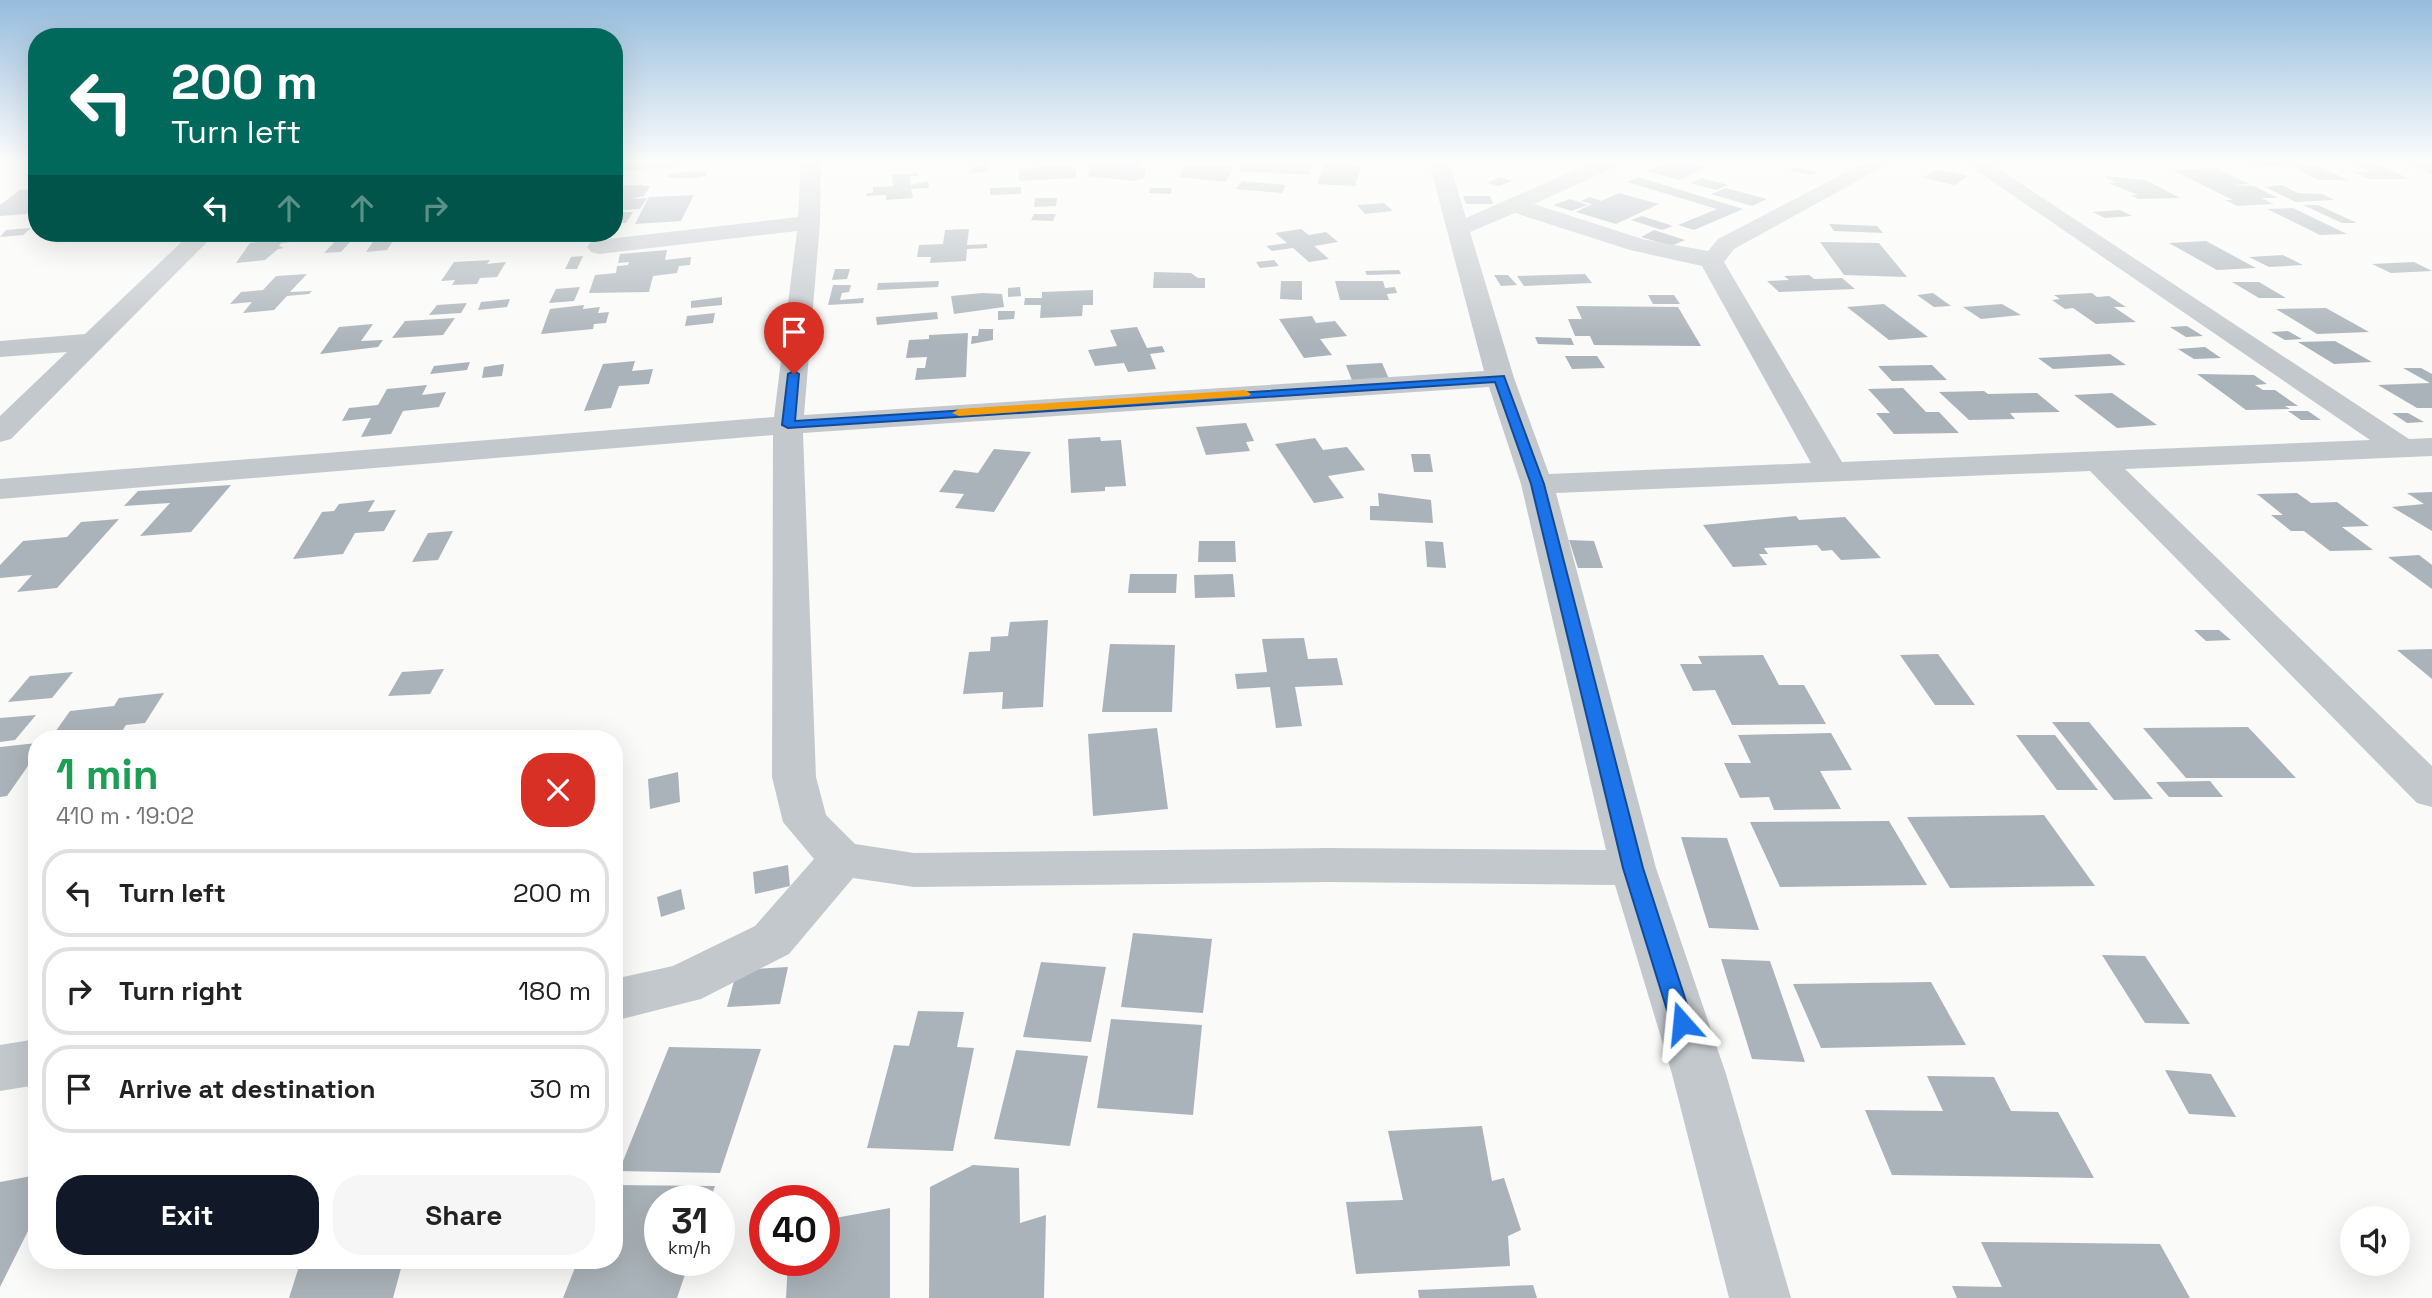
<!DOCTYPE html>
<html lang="en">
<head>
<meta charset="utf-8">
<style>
  body { margin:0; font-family:"Space Grotesk",sans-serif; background:#f6f6f6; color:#222; height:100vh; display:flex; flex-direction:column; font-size:26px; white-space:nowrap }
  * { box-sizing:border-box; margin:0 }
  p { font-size:23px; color:#767676 }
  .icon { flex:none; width:38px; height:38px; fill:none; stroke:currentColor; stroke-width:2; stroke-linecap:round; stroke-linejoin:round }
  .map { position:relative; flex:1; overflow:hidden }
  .side { position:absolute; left:28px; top:730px; width:595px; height:539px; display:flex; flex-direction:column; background:#fff; border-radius:28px; box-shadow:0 7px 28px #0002 }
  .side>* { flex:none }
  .banner { position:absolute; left:28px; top:28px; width:595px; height:214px; border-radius:28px; box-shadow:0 7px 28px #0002; background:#00695c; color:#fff; overflow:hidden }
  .tools { position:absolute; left:2340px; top:1206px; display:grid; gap:14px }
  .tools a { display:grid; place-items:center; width:70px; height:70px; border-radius:50%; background:#fff; box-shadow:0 7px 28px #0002; font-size:35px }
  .speed { position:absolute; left:644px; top:1185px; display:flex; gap:14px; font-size:35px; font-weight:700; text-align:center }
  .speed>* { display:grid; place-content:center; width:91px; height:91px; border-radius:50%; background:#fff; box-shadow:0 7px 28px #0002; line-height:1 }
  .speed small { font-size:18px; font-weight:400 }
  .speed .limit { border:10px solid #d22; background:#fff; color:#111 }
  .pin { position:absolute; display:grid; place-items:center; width:60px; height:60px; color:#fff; margin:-72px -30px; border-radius:50% 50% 50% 0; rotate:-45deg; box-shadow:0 0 7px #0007 }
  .pin .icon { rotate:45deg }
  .me { position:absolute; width:77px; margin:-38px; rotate:342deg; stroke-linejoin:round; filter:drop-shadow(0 0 5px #0008) }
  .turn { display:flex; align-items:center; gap:24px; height:147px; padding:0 28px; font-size:32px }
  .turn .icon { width:91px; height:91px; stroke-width:2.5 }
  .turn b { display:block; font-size:49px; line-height:60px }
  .lanes { display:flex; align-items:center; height:66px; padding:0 28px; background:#0003; justify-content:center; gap:35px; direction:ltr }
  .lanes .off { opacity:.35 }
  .round { display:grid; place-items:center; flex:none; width:74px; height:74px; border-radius:28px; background:#f6f6f6 }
  .overview { display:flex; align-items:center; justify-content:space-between; height:119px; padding:0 28px }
  h1 { font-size:42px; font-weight:800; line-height:52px; color:#1e9e55 }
  .cta { display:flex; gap:14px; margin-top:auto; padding:14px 28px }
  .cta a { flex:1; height:80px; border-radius:28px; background:#111827; color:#fff; font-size:28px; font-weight:800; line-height:80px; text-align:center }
  .cta a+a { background:#f6f6f6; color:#222 }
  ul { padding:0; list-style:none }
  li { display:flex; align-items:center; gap:21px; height:88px; margin:0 14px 10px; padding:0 14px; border:4px solid #e0e0e0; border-radius:28px }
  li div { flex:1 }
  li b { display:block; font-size:26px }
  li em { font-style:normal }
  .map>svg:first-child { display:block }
</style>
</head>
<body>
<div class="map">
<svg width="2432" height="1298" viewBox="0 0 2432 1298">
  <rect width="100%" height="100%" fill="#fafaf8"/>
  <g fill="#aab3b9">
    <polygon points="1244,162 1280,163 1314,162 1309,175 1239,171"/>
    <polygon points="1668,162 1690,162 1708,167 1679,180 1647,171"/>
    <polygon points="2240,162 2309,162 2299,166 2316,165 2348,180 2318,180 2290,165 2252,167"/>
    <polygon points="2346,162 2372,162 2410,179 2369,179 2354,172 2373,172"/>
    <polygon points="1140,163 1139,168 1146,168 1144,178 1134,181 1088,176 1091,164"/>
    <polygon points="1325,163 1362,165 1355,186 1317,184"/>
    <polygon points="988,165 988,172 971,173 972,166"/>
    <polygon points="1058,165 1075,167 1076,178 1019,181 1019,169"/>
    <polygon points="1186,165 1229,166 1233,168 1226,182 1179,177"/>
    <polygon points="1797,167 1817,172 1809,175 1789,170"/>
    <polygon points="2216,168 2249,184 2233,185 2254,186 2278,198 2261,198 2274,204 2237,206 2225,200 2233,200 2172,170"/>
    <polygon points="1935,169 1968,176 1955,185 1923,178"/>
    <polygon points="680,172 699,171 708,172 706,176 695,178 667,178 669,174"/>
    <polygon points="918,173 918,176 910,176 911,185 928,181 929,188 911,189 913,198 886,200 886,195 867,196 866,193 873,193 873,187 893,186 892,175"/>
    <polygon points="2104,176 2146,180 2180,198 2138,199 2130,195 2138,195 2108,183 2116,183"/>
    <polygon points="1500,177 1512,181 1499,186 1487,183"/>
    <polygon points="1638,177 1743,209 1694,230 1678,225 1717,209 1627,182"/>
    <polygon points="1702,178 1728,185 1716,190 1691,183"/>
    <polygon points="1242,181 1286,185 1282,193 1236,189"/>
    <polygon points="640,185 650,186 644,196 631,199 647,198 640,209 623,210 622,212 633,212 626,223 614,223 614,186"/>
    <polygon points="2282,185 2298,193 2322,194 2334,200 2296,202 2265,187"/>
    <polygon points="1021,187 1021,194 990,195 990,188"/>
    <polygon points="1150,188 1172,188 1171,194 1149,193"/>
    <polygon points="1726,188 1767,199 1752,206 1711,194"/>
    <polygon points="37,189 37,206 26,214 0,216 0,205 20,190"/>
    <polygon points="1619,193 1659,204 1616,224 1576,212 1592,204 1581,201 1590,197 1601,201"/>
    <polygon points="694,195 681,221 635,224 649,197"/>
    <polygon points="1463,196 1490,196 1493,204 1466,204"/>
    <polygon points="1035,198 1057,198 1056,206 1034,207"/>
    <polygon points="1570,199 1588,205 1571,211 1553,205"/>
    <polygon points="1384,203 1393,211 1365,214 1357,205"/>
    <polygon points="2303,205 2318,205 2357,223 2342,223"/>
    <polygon points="2293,208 2347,234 2320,235 2267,209"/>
    <polygon points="2120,210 2132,216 2105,218 2093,212"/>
    <polygon points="1034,214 1056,214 1053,221 1031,220"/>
    <polygon points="1642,216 1673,226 1662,230 1631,220"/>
    <polygon points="1829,224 1877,226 1883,233 1834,231"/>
    <polygon points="31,228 23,235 0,237 6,230"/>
    <polygon points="969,229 967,245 987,244 987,248 967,249 966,261 930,263 931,257 917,257 919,245 943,244 945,230"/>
    <polygon points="1301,229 1309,235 1326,232 1338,242 1314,246 1329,259 1309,262 1293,248 1272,251 1266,246 1287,243 1275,233"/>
    <polygon points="1654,230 1685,240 1671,246 1641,237"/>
    <polygon points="275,233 313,235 302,236 299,241 281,243 279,246 284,248 278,249 265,260 236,263 250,243 271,240"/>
    <polygon points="358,233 341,252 324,253 342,234"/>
    <polygon points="379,233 398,233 387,250 366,252"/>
    <polygon points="2206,241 2256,268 2217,270 2169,243"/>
    <polygon points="1820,242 1879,243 1907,277 1844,275"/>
    <polygon points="667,250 665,260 691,257 690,265 679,266 677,273 653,276 649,292 589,293 595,275 616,273 617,266 628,265 629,262 618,263 620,254"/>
    <polygon points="2283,255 2303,265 2269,267 2249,257"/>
    <polygon points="583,256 577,269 565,269 571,257"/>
    <polygon points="490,260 487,264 506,262 497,277 480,278 477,284 452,285 455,280 441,281 454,262"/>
    <polygon points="1274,260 1279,266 1260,268 1256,262"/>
    <polygon points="2414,262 2432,271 2391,273 2372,264"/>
    <polygon points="835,269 850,269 847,279 832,280"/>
    <polygon points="1399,270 1401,274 1367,275 1365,271"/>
    <polygon points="1154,272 1191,273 1198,278 1205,278 1205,288 1153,288"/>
    <polygon points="307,274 290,292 312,291 309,294 287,296 274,310 243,313 252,302 230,304 241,292 263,290 276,276"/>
    <polygon points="1585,274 1592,283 1524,286 1517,276"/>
    <polygon points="1494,275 1508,275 1517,285 1501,286"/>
    <polygon points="1809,275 1814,279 1842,278 1855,289 1779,292 1767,281 1789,280 1784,276"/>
    <polygon points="939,281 938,287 877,290 878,283"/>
    <polygon points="1281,281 1302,281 1302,300 1280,299"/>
    <polygon points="1335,281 1383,281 1385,288 1395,287 1397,293 1387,294 1389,300 1340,300"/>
    <polygon points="2232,282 2259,282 2286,298 2259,298"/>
    <polygon points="833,285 851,285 849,292 842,293 840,300 864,298 863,303 828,305"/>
    <polygon points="580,287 574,301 549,303 556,289"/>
    <polygon points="1020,287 1021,296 1008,297 1008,288"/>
    <polygon points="1093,290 1093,305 1083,305 1082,316 1040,318 1041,305 1024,305 1025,298 1042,298 1042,292"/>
    <polygon points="982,293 1002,294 1004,307 954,314 951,296"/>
    <polygon points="1933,293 1951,306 1934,307 1917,295"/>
    <polygon points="2092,293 2097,297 2109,296 2126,307 2114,307 2136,322 2096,324 2073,308 2065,309 2052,300 2060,299 2054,295"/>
    <polygon points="1648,295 1674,295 1680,304 1653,304"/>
    <polygon points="722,297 722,305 691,308 691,301"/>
    <polygon points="510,299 507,307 478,310 481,302"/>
    <polygon points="467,303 461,313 429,315 437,305"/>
    <polygon points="1884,304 1928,337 1889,340 1847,307"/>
    <polygon points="2002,304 2021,315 1981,319 1963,307"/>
    <polygon points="584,305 583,309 600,307 598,313 609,312 606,323 594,324 593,329 541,334 550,309"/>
    <polygon points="1576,306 1678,307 1701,346 1594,345 1590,336 1575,336 1568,319 1582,319"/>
    <polygon points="2326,308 2369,332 2317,334 2276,309"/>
    <polygon points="998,311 1015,311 1014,319 998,320"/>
    <polygon points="937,312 938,319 877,325 876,317"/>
    <polygon points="715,313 713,323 685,326 687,316"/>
    <polygon points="1312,316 1316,323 1335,321 1347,336 1320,339 1332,355 1304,358 1279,319"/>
    <polygon points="455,318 443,335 392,338 405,321"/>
    <polygon points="373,324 361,341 383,340 378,347 320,354 339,327"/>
    <polygon points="2187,326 2203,336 2186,337 2170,327"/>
    <polygon points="1137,327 1147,348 1162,346 1165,352 1150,354 1156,369 1128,372 1124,363 1095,366 1088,350 1117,346 1110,330"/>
    <polygon points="979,329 993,329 993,340 971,344 972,336 978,336"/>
    <polygon points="2288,331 2302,339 2285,340 2271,332"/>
    <polygon points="968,333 966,377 915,380 917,368 925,368 927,357 906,358 909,340 929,339 929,335"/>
    <polygon points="1535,337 1571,338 1574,345 1538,344"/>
    <polygon points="2335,341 2372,362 2334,364 2298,342"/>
    <polygon points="2205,347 2221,358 2194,359 2178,349"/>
    <polygon points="2110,354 2126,365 2053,369 2038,358"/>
    <polygon points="1565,356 1597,356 1605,368 1572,369"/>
    <polygon points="635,361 632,371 653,369 649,384 619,386 611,408 584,411 603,364"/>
    <polygon points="470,362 467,370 430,374 434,366"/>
    <polygon points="1382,363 1390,381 1353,383 1346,365"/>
    <polygon points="504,364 502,376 482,378 484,367"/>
    <polygon points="1932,365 1947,380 1892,381 1878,366"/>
    <polygon points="2403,368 2421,368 2432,374 2432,408 2417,408 2378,385 2430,383"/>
    <polygon points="2197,374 2254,375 2267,384 2255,385 2263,390 2275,390 2298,406 2285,406 2290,409 2246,410"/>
    <polygon points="427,385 422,395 446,392 439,407 403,411 391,434 361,437 371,418 342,421 349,408 378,405 387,389"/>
    <polygon points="1903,388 1926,412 1939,412 1959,433 1894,434 1876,413 1890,413 1868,389"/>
    <polygon points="1984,391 1988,394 2037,393 2060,412 2010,413 2015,419 1969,420 1939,392"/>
    <polygon points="2112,393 2157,425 2117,428 2074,395"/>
    <polygon points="2288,411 2308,411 2321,420 2301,420"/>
    <polygon points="2392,413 2408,413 2424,422 2407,423"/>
    <polygon points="1246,423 1254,441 1246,442 1250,451 1206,455 1196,427"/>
    <polygon points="1100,437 1101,441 1121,440 1126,486 1105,487 1105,491 1071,493 1068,439"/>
    <polygon points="1315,438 1323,450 1347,447 1365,470 1328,476 1344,498 1314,503 1275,444"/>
    <polygon points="994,449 1031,452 994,512 955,508 964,494 939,492 954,470 978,473"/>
    <polygon points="1411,454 1430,454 1433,472 1414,472"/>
    <polygon points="231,485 191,532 140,536 170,503 124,506 138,491"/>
    <polygon points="2432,492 2432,531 2392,507 2424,504 2407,493"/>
    <polygon points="1378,493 1431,500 1433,523 1370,520 1370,506 1379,506"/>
    <polygon points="2297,493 2311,503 2337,502 2369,526 2342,527 2373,550 2330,551 2304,531 2291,531 2271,515 2283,515 2257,494"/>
    <polygon points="375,500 368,512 396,510 384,531 355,533 343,554 293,559 322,512 334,511 339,504"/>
    <polygon points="1796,516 1799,520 1845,517 1881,558 1841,560 1832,550 1822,551 1817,545 1764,548 1768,554 1759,554 1767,565 1733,567 1703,525"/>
    <polygon points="119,519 57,588 17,592 32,575 0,578 0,565 23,541 67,537 81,522"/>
    <polygon points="453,531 438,560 412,562 428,533"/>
    <polygon points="1569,540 1594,541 1603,568 1578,568"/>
    <polygon points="1199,541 1235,541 1236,562 1198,562"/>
    <polygon points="1425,541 1443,542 1446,568 1427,567"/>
    <polygon points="2419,555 2432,565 2432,589 2388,557"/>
    <polygon points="1130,574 1177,574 1176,593 1128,593"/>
    <polygon points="1233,574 1235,597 1195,598 1194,575"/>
    <polygon points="1048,620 1043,707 1002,709 1003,692 963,694 969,652 990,651 991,637 1008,636 1010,622"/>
    <polygon points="2194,630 2219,630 2231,640 2206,641"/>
    <polygon points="1304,638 1308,659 1337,658 1343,685 1295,687 1302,726 1276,728 1270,687 1237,689 1235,674 1267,672 1262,639"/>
    <polygon points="1110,644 1175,645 1172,712 1102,712"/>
    <polygon points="2432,649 2432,679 2397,650"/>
    <polygon points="1938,654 1975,705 1935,705 1900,655"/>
    <polygon points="1763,655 1779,685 1804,685 1826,724 1732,725 1715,690 1693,691 1680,664 1702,664 1698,656"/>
    <polygon points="444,669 430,694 388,696 402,672"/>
    <polygon points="73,672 52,698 8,702 30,676"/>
    <polygon points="164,693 145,723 126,725 119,736 79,738 84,731 53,735 70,711 114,706 119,698"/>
    <polygon points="36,715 15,740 0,742 0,718"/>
    <polygon points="2052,722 2089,722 2153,799 2114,800"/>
    <polygon points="2248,727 2296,778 2186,778 2143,728"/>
    <polygon points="1157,728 1168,809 1093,816 1088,734"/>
    <polygon points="1831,733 1852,770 1820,771 1841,809 1774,810 1769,797 1740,798 1724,763 1751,763 1738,735"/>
    <polygon points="2016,735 2055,735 2098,790 2057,790"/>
    <polygon points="37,743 37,753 7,796 0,797 0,747"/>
    <polygon points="678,772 680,802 650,809 648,779"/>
    <polygon points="2210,781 2223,797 2169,797 2156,782"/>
    <polygon points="2044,815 2095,886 1950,888 1907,817"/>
    <polygon points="1889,821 1927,885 1780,887 1750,822"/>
    <polygon points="1681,837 1727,838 1759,930 1709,928"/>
    <polygon points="788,865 790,886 755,894 753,872"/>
    <polygon points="681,889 685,909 661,917 657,897"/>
    <polygon points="1133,933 1212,939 1203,1013 1121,1007"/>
    <polygon points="2102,955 2145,956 2190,1024 2145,1023"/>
    <polygon points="1721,959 1770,961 1805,1062 1752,1059"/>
    <polygon points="1041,962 1106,967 1091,1042 1023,1037"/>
    <polygon points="788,967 780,1004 727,1007 737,970"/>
    <polygon points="1931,982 1966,1045 1821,1048 1793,984"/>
    <polygon points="918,1011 964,1012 957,1047 974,1048 953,1151 867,1148 894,1045 909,1046"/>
    <polygon points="1111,1019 1202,1025 1193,1115 1097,1108"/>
    <polygon points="669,1047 761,1049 720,1173 619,1171"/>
    <polygon points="1016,1050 1088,1056 1070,1146 994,1139"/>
    <polygon points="2165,1070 2211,1074 2236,1117 2189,1114"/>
    <polygon points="1927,1076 1994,1077 2011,1111 2058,1112 2094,1178 1892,1175 1865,1110 1943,1111"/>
    <polygon points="1482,1126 1492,1181 1504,1178 1521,1230 1508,1236 1510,1266 1356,1274 1346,1202 1403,1200 1388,1131"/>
    <polygon points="973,1165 1019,1168 1020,1223 1046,1215 1044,1298 929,1298 930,1187"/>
    <polygon points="37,1175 37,1213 0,1287 0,1182"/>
    <polygon points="614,1185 715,1186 710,1200 660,1200 660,1260 690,1260 677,1298 563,1298 578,1260 614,1260"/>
    <polygon points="890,1208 890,1298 786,1298 788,1260 824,1260 824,1220"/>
    <polygon points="1981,1242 2160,1244 2190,1298 1957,1298 1952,1286 2002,1287"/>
    <polygon points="301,1260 378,1260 376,1268 403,1261 393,1298 289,1298"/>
    <polygon points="1533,1285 1537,1298 1419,1298 1418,1290"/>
  </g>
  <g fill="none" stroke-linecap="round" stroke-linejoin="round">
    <g fill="#c3c8cc" fill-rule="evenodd">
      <polygon points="614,162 685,162 675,168 614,171"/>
      <path d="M801,162H821L820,223L804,415L1484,371L1429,162H1449L1466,218L1593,162H1621L1618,166L1534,204L1642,239L1708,251L1718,239L1866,162H1892L1734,249L1724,262L1842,462L2370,440L1964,162H1988L2409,439L2432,438V456L2125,469L2432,766V807L2417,803L2090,471L1556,493L1656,868L1726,1074L1791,1298H1729L1672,1074L1615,885L1328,882L914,887L853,878L789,954L701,999L614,1021V979L673,966L755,926L814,859L783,822L772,777L773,435L0,499V479L774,417L797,231L599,254L591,252L587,247L591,242L599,240L798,217ZM1515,213L1630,250L1702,266L1811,463L1549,474L1514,378L1470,232ZM1489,387L1521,484L1606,850L1328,848L914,853L855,844L826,815L816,777L803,433Z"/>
      <polygon points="2406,162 2432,162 2432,175"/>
      <polygon points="191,233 216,233 11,439 0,442 0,416 67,352 0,357 0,341 85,334"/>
      <polygon points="37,1039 37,1085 0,1091 0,1045"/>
    </g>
  </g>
  <linearGradient id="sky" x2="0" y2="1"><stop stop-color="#96bcdc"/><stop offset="0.47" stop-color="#fdfdfc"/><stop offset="1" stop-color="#fdfdfc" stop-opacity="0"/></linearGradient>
  <rect width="2432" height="344" fill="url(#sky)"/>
  <polygon fill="#1a73e8" stroke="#114b97" stroke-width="2" points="794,371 799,374 795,421 1504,376 1544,484 1643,868 1693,1023 1690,1029 1682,1032 1675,1029 1671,1023 1623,868 1531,484 1495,382 788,428 782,425 788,374"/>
  <polygon fill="#f59e0b" points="1245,390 1251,394 1249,396 959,416 952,413 959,409"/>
</svg>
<div class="tools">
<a><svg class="icon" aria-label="sound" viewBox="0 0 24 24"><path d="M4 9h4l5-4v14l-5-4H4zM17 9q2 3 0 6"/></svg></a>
</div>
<div class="speed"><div>31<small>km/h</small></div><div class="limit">40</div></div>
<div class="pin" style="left:794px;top:374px;background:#d93025"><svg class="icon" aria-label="arrive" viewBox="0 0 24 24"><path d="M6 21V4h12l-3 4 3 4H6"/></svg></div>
<svg class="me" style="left:1682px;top:1023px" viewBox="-20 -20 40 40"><path d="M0-17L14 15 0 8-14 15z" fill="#1a73e8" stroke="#fff" stroke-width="4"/></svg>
<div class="banner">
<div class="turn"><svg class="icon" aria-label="left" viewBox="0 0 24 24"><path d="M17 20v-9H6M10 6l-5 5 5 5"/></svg><div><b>200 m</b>Turn left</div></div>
<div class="lanes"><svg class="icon" aria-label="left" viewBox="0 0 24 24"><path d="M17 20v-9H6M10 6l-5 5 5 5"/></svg><svg class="icon off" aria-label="ahead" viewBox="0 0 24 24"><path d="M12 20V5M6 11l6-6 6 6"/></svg><svg class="icon off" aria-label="ahead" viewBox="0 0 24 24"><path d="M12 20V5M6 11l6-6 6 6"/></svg><svg class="icon off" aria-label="right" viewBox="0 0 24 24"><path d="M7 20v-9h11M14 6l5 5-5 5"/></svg></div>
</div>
<section class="side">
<div class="overview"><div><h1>1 min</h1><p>410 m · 19:02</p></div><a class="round" style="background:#d93025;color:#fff"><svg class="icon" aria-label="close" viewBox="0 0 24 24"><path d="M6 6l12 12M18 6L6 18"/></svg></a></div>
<ul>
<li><svg class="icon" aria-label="left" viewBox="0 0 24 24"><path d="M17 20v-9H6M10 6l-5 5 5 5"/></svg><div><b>Turn left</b></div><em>200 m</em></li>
<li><svg class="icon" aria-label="right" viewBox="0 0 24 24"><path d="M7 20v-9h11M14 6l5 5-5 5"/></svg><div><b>Turn right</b></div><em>180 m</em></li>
<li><svg class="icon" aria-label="arrive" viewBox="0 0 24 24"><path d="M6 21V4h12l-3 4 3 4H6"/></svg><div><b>Arrive at destination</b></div><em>30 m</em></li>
</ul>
<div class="cta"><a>Exit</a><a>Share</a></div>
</section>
</div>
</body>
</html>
